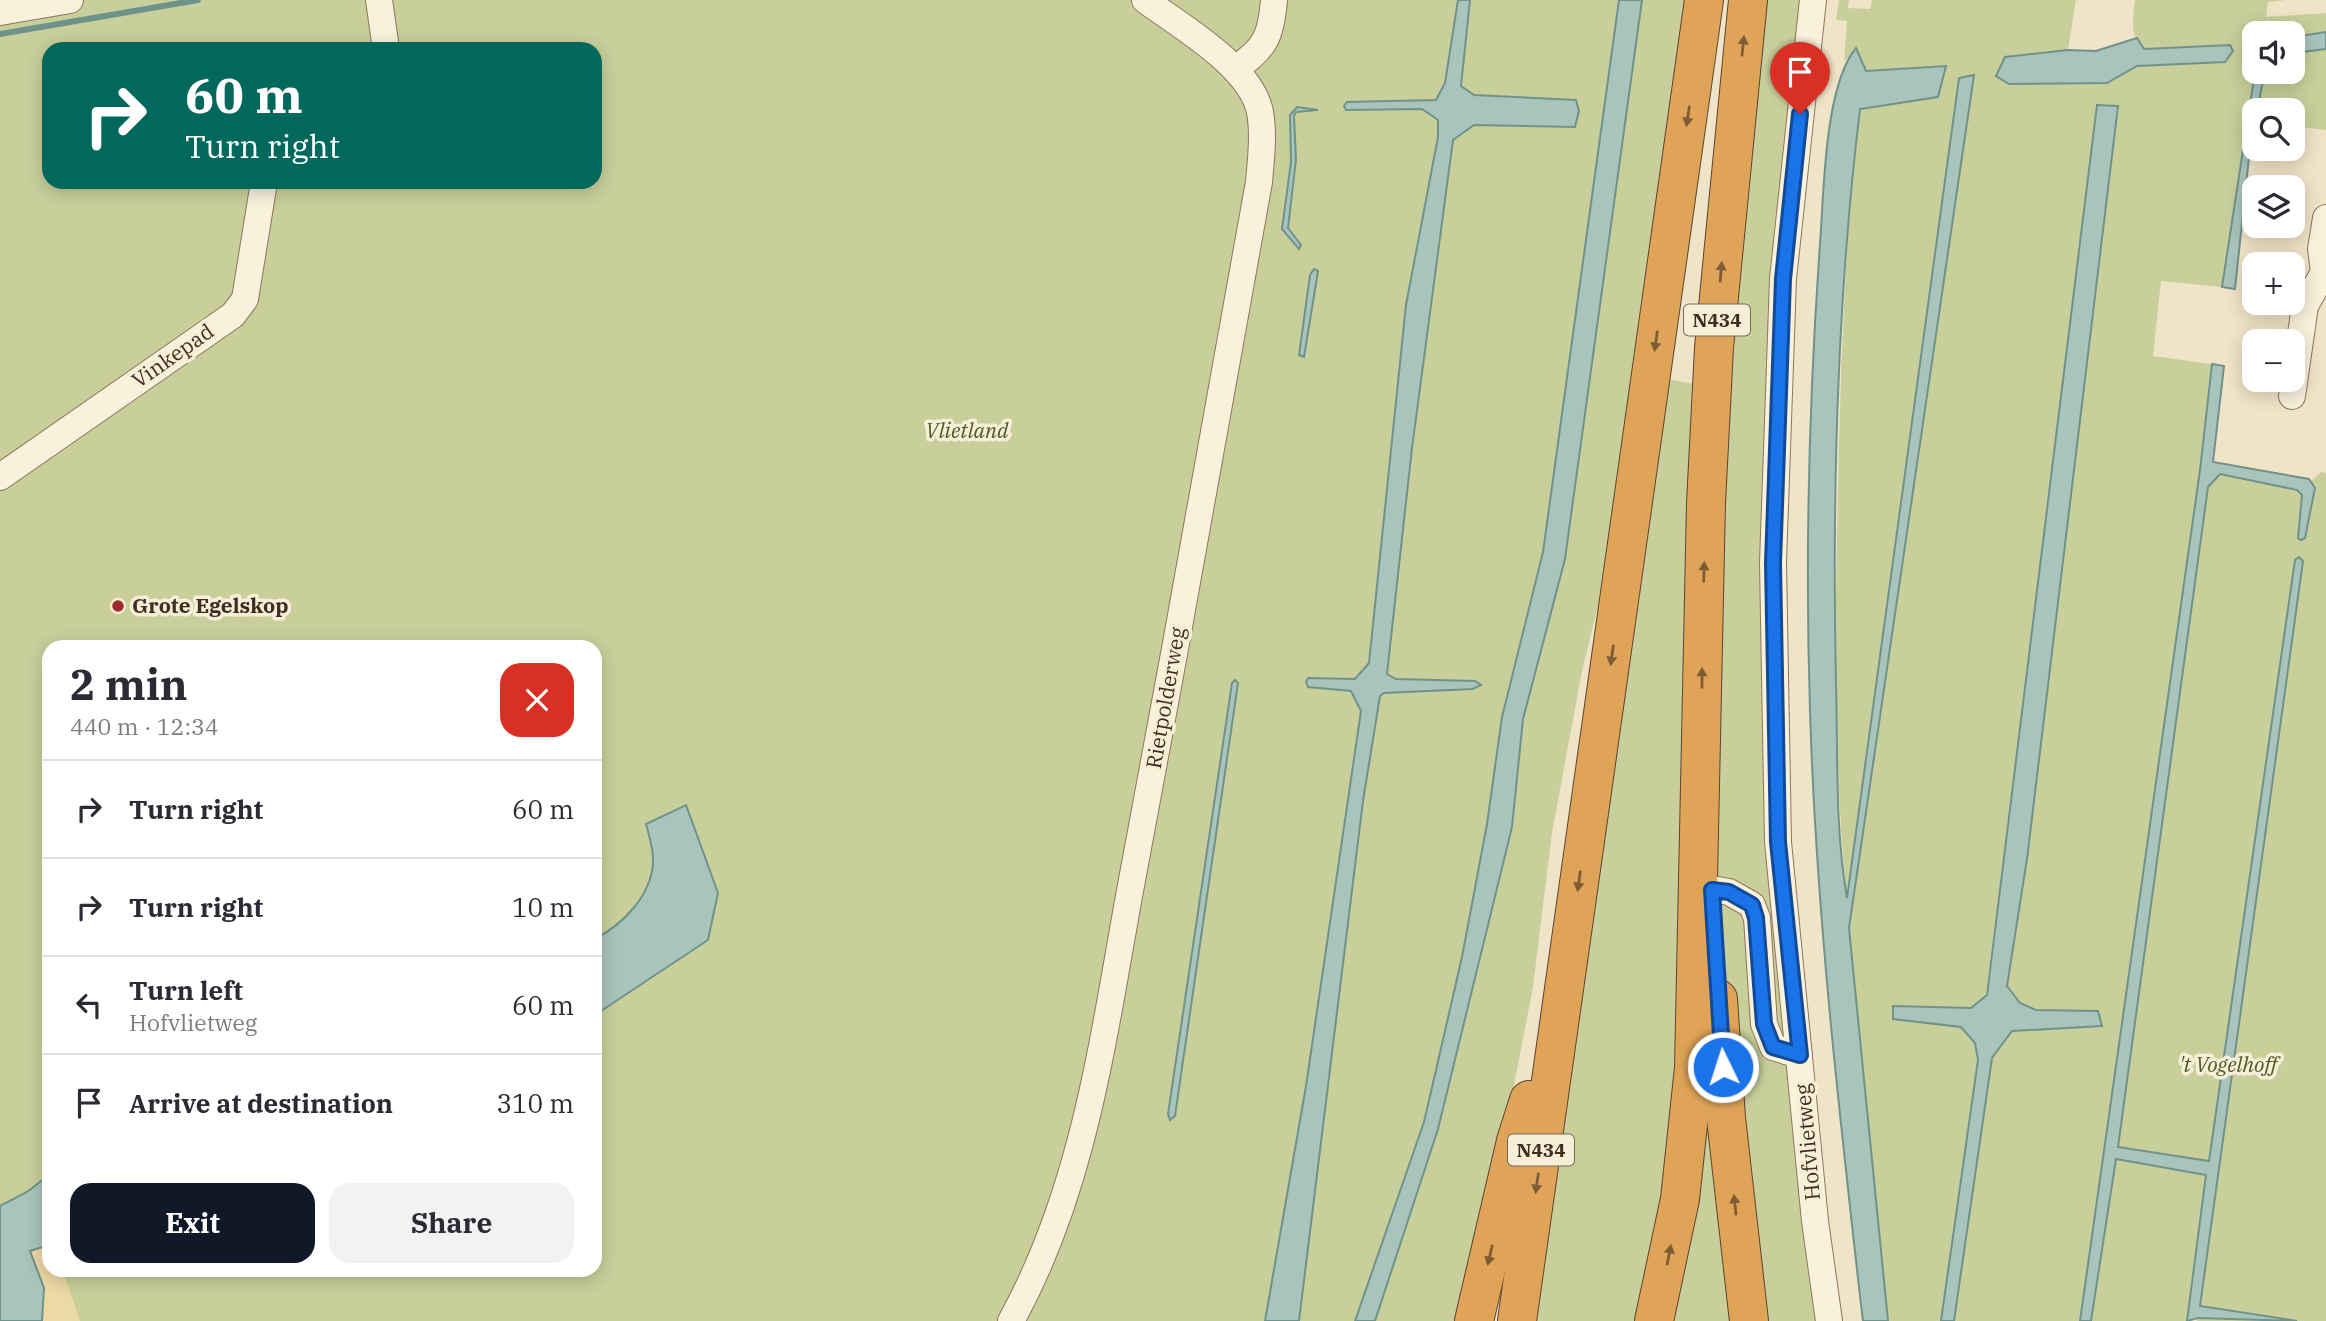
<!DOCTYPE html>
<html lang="en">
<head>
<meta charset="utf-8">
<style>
  body { margin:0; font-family:"IBM Plex Serif",serif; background:#f2f2f3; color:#2b2b33; height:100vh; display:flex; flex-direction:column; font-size:26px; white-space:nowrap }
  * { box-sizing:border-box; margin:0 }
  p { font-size:23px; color:#7c7c81 }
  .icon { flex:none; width:38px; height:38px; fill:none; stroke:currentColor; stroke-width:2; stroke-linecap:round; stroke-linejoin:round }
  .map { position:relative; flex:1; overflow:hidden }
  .panel { position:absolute; left:42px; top:640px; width:560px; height:637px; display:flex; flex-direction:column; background:#fff; border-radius:21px; box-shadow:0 4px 18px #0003 }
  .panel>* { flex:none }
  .hud { position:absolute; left:42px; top:42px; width:560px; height:147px; border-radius:21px; box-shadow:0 4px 18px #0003; background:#00695c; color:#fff; overflow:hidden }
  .controls { position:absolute; left:2242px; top:21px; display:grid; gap:14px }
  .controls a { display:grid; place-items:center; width:63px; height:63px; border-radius:14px; background:#fff; box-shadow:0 4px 18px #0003; font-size:35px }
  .pin { position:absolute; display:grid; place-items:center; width:60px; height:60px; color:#fff; margin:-72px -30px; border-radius:50% 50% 50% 0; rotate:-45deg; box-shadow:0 0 7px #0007 }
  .pin .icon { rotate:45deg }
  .me { position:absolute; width:77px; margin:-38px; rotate:356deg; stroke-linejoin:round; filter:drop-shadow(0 0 5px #0008) }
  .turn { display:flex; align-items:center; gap:24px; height:147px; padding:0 28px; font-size:32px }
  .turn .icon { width:91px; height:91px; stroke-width:2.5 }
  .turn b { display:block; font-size:49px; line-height:60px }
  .round { display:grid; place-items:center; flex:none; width:74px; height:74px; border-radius:21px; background:#f2f2f3 }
  .summary { display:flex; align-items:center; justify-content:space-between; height:119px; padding:0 28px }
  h1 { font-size:42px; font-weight:800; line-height:52px }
  .primary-button { display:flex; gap:14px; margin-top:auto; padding:14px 28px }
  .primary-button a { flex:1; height:80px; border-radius:21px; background:#111827; color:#fff; font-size:28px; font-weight:800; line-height:80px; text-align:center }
  .primary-button a+a { background:#f2f2f3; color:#2b2b33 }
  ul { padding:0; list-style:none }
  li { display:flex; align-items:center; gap:21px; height:98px; padding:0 28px; border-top:2px solid #e1e1e2 }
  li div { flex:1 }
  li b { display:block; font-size:26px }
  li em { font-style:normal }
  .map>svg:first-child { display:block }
</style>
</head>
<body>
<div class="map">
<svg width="2326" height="1321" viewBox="0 0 2326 1321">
  <rect width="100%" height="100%" fill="#f0e4c8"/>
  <g fill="#c9cf9b" fill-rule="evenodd">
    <path d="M0,0H1462L1281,1321H0ZM49,49H595V182H49ZM49,648H595V1270H49Z"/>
    <polygon points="1470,0 1619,0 1543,552 1502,717 1487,824 1462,957 1424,1122 1355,1321 1299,1321 1363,801 1380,696 1384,693 1475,681 1396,679 1387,674 1412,448 1453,139 1474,125 1575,127 1575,100 1473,95 1460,86"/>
    <polygon points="1642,0 1689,0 1605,577 1582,671 1552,833 1533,987 1490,1209 1464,1321 1375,1321 1438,1129 1512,827 1523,719 1565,559"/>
    <polygon points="1766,0 1800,0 1772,287 1759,570 1771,860 1816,1321 1759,1321 1750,1273 1712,890 1714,568"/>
    <path d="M1839,0H1849L1848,8L1870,9L1872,0H2076L2068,50L2005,57L2010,84L2107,83L2137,66L2225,62L2230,45L2144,49C2129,38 2133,16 2135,0H2286L2268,2L2266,17L2326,13V32L2293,37L2292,33H2276L2273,22H2264L2254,33L2255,72L2222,287L2161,281L2153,356L2211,364L2200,470L2080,1321H1954L1992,1058L2012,1031L2101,1025L2098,1011L2036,1010L2020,1003L2007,986L2027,859L2118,106H2097L1986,995L1971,1008L1950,1007L1893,1019L1961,1027L1975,1043L1978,1060L1941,1321H1888L1849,928L1974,76L1959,78L1847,902C1833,763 1835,623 1838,484C1841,358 1845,233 1860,108L1938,97L1946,67L1866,71L1856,49L1844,62L1847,21L1836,20Z"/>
    <polygon points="2326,49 2326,130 2293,126 2292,110 2257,110 2265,72 2292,72 2293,53"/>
    <polygon points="1662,378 1699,385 1692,976 1645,1321 1530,1321"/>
    <polygon points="2321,472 2326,473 2326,1321 2197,1321 2206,1175 2187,1321 2091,1321 2208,487 2220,474 2300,492"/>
    <polygon points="1712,1029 1740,1321 1668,1321"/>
  </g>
  <polygon fill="#ecd9a5" points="49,1245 49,1270 63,1271 80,1321 42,1321 44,1288 29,1251"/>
  <g fill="#a9c4bc" stroke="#6f938a" stroke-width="2">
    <polygon points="1458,0 1470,0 1461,86 1474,95 1576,100 1579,111 1575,127 1474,125 1453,140 1412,448 1387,674 1396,679 1475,681 1481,685 1473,689 1384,693 1380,696 1363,801 1299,1321 1265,1321 1306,1086 1361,711 1351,691 1308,687 1306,682 1308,678 1355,679 1369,663 1406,305 1438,137 1438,120 1422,109 1346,110 1344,106 1347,102 1436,100 1445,83"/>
    <polygon points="1619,0 1642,0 1565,559 1523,719 1512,827 1438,1129 1375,1321 1355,1321 1424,1122 1462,957 1487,824 1502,717 1543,552"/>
    <polygon points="2326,32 2326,49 2293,53 2293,37"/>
    <polygon points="2137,38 2144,49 2230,45 2233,51 2225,62 2137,66 2107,83 2009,84 1996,76 2005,57 2068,50 2096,51"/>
    <path d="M1856,48L1866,71L1946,66L1938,97L1860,109C1837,298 1832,496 1836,686C1838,756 1835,830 1847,898L1959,78L1974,75L1849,928L1888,1321H1863L1860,1296C1838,1102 1816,907 1810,711C1805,556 1809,399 1820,244C1824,193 1824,87 1856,48Z"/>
    <polygon points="2255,72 2265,72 2257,110 2254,110 2235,289 2222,287"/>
    <polygon points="2097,105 2118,106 2027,859 2007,986 2020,1003 2036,1010 2098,1011 2102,1026 2012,1031 1992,1058 1954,1321 1941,1321 1978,1060 1975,1043 1961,1027 1893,1019 1893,1006 1971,1008 1987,995"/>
    <polygon points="1297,107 1318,110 1296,112 1294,116 1296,159 1288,228 1301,245 1299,249 1282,229 1291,162 1290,115"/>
    <polygon points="1314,269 1318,271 1304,357 1299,355 1310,275"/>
    <polygon points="2212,364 2224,366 2213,462 2309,479 2315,488 2305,538 2301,540 2298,538 2302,495 2297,490 2220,474 2208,487 2118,1147 2209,1161 2295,560 2299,557 2303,561 2200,1306 2297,1321 2198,1318 2187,1321 2206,1175 2116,1159 2091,1321 2080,1321 2200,470"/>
    <polygon points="1235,680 1238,683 1175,1116 1170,1120 1168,1114 1232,683"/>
    <path d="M686,805L718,893L708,940L595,1015V939C623,924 651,896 653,863C654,850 649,836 646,824Z"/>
    <polygon points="49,1175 49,1245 30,1251 44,1288 42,1321 0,1321 0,1206 27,1192"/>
  </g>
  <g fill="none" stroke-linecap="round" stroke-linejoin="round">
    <polyline stroke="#6f938a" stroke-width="6" points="0,34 198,0"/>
    <defs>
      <g id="minor">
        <polyline points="379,0 386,49"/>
        <polyline points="1813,0 1783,279 1773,563 1778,842 1815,1221 1829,1321"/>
        <polyline points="0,12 70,0"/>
        <path d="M1235,69C1266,48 1271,36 1274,0"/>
        <polyline points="2292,396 2305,306 2324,272 2321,249 2326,218"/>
        <polyline points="0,477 233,315 245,299 264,182"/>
        <polyline points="1712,889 1729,892 1752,905 1757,918 1764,1024 1773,1047 1799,1055"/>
        <path d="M1011,1321C1089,1180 1105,1020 1135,864C1178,637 1218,410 1259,182C1261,159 1264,134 1260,112C1251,66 1180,26 1145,0"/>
      </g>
      <g id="highway">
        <polyline points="1718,999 1726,1118 1749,1321"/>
        <polyline points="1474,1321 1516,1141 1529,1100"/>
        <polyline points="1517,1321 1704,0"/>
        <polyline points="1654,1321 1680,1199 1694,1068 1706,503 1714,348 1748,0"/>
      </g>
    </defs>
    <use href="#minor" stroke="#8d765c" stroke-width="28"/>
    <use href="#highway" stroke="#5b4430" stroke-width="40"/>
    <use href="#minor" stroke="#faf1dc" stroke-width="26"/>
    <use href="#highway" stroke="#e0a458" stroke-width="38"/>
  </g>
  <defs><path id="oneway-solid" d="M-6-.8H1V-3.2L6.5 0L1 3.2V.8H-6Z" transform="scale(1.75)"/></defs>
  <g fill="#7e5d36">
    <use href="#oneway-solid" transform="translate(1743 46) rotate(-84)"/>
    <use href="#oneway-solid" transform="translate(1688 116) rotate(98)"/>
    <use href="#oneway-solid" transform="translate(1721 272) rotate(-85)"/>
    <use href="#oneway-solid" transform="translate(1656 341) rotate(98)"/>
    <use href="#oneway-solid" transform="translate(1704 572) rotate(-88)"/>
    <use href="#oneway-solid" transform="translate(1612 655) rotate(98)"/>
    <use href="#oneway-solid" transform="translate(1702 678) rotate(-90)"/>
    <use href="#oneway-solid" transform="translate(1579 881) rotate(98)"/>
    <use href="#oneway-solid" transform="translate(1537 1183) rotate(98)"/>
    <use href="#oneway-solid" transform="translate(1735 1205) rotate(-96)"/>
    <use href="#oneway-solid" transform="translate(1490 1255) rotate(103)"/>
    <use href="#oneway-solid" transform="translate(1669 1255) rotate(-79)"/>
  </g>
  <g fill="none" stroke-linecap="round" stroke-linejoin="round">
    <defs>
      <polyline id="route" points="1723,1067 1712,890 1729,892 1752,905 1756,918 1764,1024 1773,1047 1800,1055 1778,842 1773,563 1783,279 1800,114"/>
    </defs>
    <use href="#route" stroke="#114b97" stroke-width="18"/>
    <use href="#route" stroke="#1a73e8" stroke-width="12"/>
  </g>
  <circle fill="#9e2a2b" stroke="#f7eed8" stroke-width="2.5" cx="118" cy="606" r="7"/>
  <g text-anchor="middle" stroke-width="7" stroke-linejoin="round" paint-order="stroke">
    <g fill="#f7eed8" stroke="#756857" stroke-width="2">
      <rect x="1684" y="304.5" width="66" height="31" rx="5"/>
      <rect x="1508" y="1134.5" width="66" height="31" rx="5"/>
    </g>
    <g font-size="19" font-weight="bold" fill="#3d2e20">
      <text x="1717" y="327">N434</text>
      <text x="1541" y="1157">N434</text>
    </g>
    <g font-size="21" fill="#3d2e20" stroke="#f7eed8">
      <text transform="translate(173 356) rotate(-35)" y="7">Vinkepad</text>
      <text transform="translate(1166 698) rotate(-80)" y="7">Rietpolderweg</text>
      <text transform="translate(1808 1142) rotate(-95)" y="7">Hofvlietweg</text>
    </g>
    <g font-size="21" font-style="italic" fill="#4d5a26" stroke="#f7eed8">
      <text x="967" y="438">Vlietland</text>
      <text x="2228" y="1072">'t Vogelhoff</text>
    </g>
    <g font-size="21" font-weight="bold" fill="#3d2e20" stroke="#f7eed8" text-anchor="start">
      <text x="132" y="613">Grote Egelskop</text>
    </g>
  </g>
</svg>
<div class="controls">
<a><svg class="icon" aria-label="sound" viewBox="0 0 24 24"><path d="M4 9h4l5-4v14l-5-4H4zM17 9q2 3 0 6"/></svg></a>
<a><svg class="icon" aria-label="search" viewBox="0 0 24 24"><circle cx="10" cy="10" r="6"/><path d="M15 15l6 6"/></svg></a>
<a><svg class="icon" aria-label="layers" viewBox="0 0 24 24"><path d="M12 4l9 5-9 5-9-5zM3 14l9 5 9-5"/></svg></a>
<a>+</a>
<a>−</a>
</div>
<div class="pin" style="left:1800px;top:114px;background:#d93025"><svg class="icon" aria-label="arrive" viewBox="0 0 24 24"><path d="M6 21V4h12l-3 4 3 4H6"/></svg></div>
<svg class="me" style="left:1723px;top:1067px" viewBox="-20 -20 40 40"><circle r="17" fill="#1a73e8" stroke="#fff" stroke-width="3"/><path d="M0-11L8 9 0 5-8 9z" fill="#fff"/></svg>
<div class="hud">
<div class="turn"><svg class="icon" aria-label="right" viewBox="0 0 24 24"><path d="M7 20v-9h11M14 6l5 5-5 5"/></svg><div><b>60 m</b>Turn right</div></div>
</div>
<section class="panel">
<div class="summary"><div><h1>2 min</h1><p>440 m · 12:34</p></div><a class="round" style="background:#d93025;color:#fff"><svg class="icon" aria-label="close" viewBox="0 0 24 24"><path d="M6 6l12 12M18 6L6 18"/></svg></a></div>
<ul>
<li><svg class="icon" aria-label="right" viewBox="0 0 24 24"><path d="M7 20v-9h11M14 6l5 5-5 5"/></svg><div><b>Turn right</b></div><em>60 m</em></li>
<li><svg class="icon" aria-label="right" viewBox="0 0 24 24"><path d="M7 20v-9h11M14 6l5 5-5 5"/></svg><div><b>Turn right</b></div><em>10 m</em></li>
<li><svg class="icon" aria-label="left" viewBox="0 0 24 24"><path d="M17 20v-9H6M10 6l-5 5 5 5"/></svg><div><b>Turn left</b><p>Hofvlietweg</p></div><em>60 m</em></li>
<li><svg class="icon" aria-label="arrive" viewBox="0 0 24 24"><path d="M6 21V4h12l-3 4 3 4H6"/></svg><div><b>Arrive at destination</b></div><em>310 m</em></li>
</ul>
<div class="primary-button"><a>Exit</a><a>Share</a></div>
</section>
</div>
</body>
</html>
